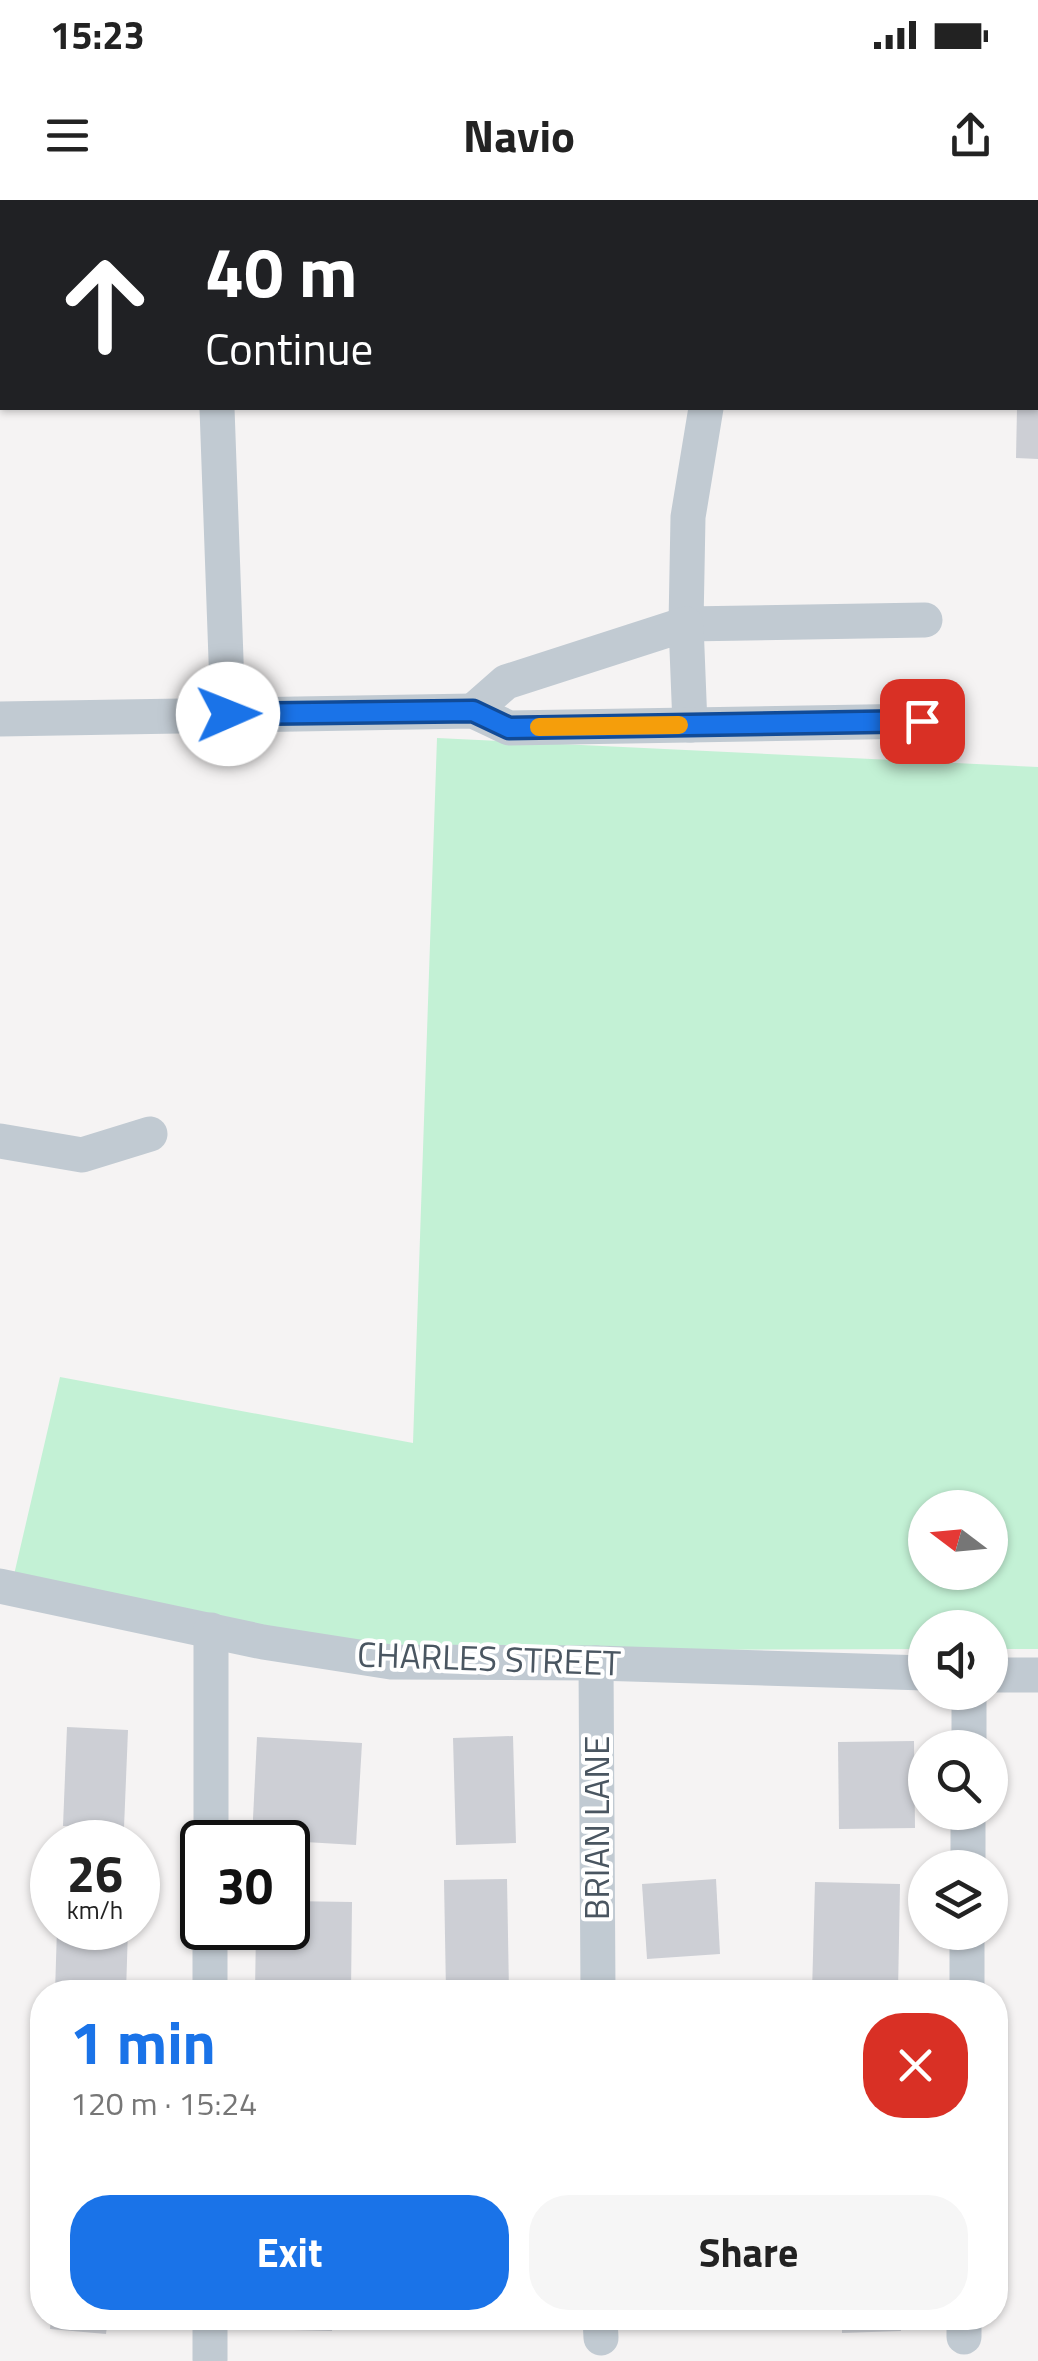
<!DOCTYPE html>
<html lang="en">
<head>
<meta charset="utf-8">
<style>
  body { margin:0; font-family:"Titillium Web",sans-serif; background:#f6f6f6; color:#222; height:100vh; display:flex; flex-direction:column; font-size:38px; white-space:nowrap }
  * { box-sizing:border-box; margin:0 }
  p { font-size:32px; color:#767676 }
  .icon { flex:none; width:55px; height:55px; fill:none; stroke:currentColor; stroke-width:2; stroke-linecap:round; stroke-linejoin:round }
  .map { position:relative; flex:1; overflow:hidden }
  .side { position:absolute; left:30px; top:1780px; width:978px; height:350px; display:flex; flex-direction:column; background:#fff; border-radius:40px; box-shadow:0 2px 8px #0004 }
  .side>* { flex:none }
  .hud { position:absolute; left:0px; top:0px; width:1040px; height:210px; box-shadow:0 2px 8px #0004; background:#202124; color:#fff; overflow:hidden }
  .needle { width:65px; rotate:286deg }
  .buttons { position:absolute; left:908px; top:1290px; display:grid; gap:20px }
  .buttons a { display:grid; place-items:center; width:100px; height:100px; border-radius:50%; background:#fff; box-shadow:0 2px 8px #0004; font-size:50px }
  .speed { position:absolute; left:30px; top:1620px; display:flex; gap:20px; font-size:50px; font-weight:700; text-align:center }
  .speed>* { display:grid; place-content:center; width:130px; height:130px; border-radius:50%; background:#fff; box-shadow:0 2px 8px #0004; line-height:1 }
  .speed small { font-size:25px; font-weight:400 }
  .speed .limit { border:5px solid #111; border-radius:15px; background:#fff; color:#111 }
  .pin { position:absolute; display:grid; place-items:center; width:85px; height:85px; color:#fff; margin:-42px; border-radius:20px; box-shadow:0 5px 15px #0006 }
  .me { position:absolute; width:110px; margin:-55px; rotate:89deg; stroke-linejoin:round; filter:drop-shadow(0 0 8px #0008) }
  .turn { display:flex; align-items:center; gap:35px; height:210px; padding:0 40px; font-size:45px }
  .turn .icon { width:130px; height:130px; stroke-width:2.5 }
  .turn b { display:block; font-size:70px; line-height:85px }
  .round { display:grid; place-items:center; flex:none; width:105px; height:105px; border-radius:40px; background:#f6f6f6 }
  .summary { display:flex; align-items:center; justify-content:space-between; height:170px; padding:0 40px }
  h1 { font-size:60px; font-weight:700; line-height:75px; color:#1a73e8 }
  .action { display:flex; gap:20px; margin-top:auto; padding:20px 40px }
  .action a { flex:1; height:115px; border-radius:40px; background:#1a73e8; color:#fff; font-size:40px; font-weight:700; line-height:115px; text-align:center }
  .action a+a { background:#f6f6f6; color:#222 }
  .status { display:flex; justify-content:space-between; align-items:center; height:70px; padding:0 50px; background:#fff; direction:ltr }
  .status svg { height:28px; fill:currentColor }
  header { display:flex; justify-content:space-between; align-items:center; height:130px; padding:0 40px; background:#fff; font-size:45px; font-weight:700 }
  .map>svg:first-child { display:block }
</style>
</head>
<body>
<div class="status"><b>15:23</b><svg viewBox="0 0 49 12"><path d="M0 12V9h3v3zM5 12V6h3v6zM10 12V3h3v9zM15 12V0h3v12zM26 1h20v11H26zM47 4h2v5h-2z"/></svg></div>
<header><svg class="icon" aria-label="menu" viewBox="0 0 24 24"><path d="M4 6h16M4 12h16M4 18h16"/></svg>Navio<svg class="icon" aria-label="share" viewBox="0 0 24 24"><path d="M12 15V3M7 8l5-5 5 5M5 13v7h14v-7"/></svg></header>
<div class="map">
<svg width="1038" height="2161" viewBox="0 0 1038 2161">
  <rect width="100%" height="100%" fill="#f5f3f3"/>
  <path fill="#c3f1d5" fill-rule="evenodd" d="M437,538L1038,567V1449H990V1428H925V1449L367,1451L13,1379L60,1177L413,1243ZM925,1308H990V1372H925Z"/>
  <g fill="#cdcfd5">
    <polygon points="1017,208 1038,208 1038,259 1016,258"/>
    <polygon points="67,1527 128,1530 124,1628 63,1626"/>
    <polygon points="513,1536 516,1643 456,1645 453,1538"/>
    <polygon points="257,1537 362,1543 356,1645 252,1639"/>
    <polygon points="914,1541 915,1628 839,1629 838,1542"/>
    <polygon points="507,1679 509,1792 446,1792 444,1680"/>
    <polygon points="716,1679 720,1754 647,1759 642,1684"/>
    <polygon points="815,1682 900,1684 898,1792 812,1792"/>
    <polygon points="288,1701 352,1702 351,1792 255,1792 256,1728 288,1728"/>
    <polygon points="57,1728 128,1728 126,1792 55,1792"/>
    <polygon points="51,2118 108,2118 106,2134 50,2129"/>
    <polygon points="251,2118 332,2118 332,2131 251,2129"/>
    <polygon points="842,2118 901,2118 901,2131 842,2133"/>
  </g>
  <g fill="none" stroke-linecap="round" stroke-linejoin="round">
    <g stroke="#c1cad2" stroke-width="35">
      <polyline points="715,2 715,0"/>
      <polyline points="217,208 228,515"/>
      <polyline points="706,208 688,317 686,424 925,420"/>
      <polyline points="473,511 506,482 686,424 690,525"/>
      <polyline points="0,519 473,511 509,528 922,521"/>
      <polyline points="0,941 82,955 150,934"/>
      <polyline points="0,1386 263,1442 391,1462 596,1463 925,1473"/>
      <polyline points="596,1463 598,1792"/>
      <polyline points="990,1475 1038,1475"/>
      <polyline points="969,1548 969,1492"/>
      <polyline points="211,1642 211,1430"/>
      <polyline points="968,1668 968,1612"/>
      <polyline points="210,1792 210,1728"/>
      <polyline points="967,1792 967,1732"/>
      <polyline points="600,2118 601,2138"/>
      <polyline points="964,2137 964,2118"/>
      <polyline points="210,2159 210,2118"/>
    </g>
  </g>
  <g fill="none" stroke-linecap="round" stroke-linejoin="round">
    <defs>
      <polyline id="route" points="228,514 473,511 509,528 922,521"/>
    </defs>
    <use href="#route" stroke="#114b97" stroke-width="25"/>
    <use href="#route" stroke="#1a73e8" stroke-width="18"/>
    <polyline stroke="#f59e0b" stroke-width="18" points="539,527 679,525"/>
  </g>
  <g text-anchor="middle" stroke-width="8" stroke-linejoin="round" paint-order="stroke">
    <g font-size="35" fill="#4a5661" stroke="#fff">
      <text transform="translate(489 1459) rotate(2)" y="12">CHARLES STREET</text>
      <text transform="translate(597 1628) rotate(-90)" y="12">BRIAN LANE</text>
    </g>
  </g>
</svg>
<div class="buttons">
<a><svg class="needle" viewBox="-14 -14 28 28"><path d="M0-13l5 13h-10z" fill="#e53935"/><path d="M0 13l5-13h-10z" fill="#767676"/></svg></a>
<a><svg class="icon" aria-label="sound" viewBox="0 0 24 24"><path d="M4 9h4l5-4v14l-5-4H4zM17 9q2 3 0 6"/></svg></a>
<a><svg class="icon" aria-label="search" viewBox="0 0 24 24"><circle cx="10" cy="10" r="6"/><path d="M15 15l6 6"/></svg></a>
<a><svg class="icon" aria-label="layers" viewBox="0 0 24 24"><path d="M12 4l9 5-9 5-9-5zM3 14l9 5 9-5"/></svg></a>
</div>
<div class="speed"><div>26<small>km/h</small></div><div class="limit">30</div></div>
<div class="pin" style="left:922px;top:521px;background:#d93025"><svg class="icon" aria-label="arrive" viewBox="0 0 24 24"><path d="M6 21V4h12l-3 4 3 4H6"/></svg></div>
<svg class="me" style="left:228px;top:514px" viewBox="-20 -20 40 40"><circle r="19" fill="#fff"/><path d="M0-13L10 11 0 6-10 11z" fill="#1a73e8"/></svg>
<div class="hud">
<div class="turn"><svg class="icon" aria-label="ahead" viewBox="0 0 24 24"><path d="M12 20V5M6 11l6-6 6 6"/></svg><div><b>40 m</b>Continue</div></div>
</div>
<section class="side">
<div class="summary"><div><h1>1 min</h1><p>120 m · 15:24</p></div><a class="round" style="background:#d93025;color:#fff"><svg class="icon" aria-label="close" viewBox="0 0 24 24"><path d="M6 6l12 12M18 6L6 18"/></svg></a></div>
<div class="action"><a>Exit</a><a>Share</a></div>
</section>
</div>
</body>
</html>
